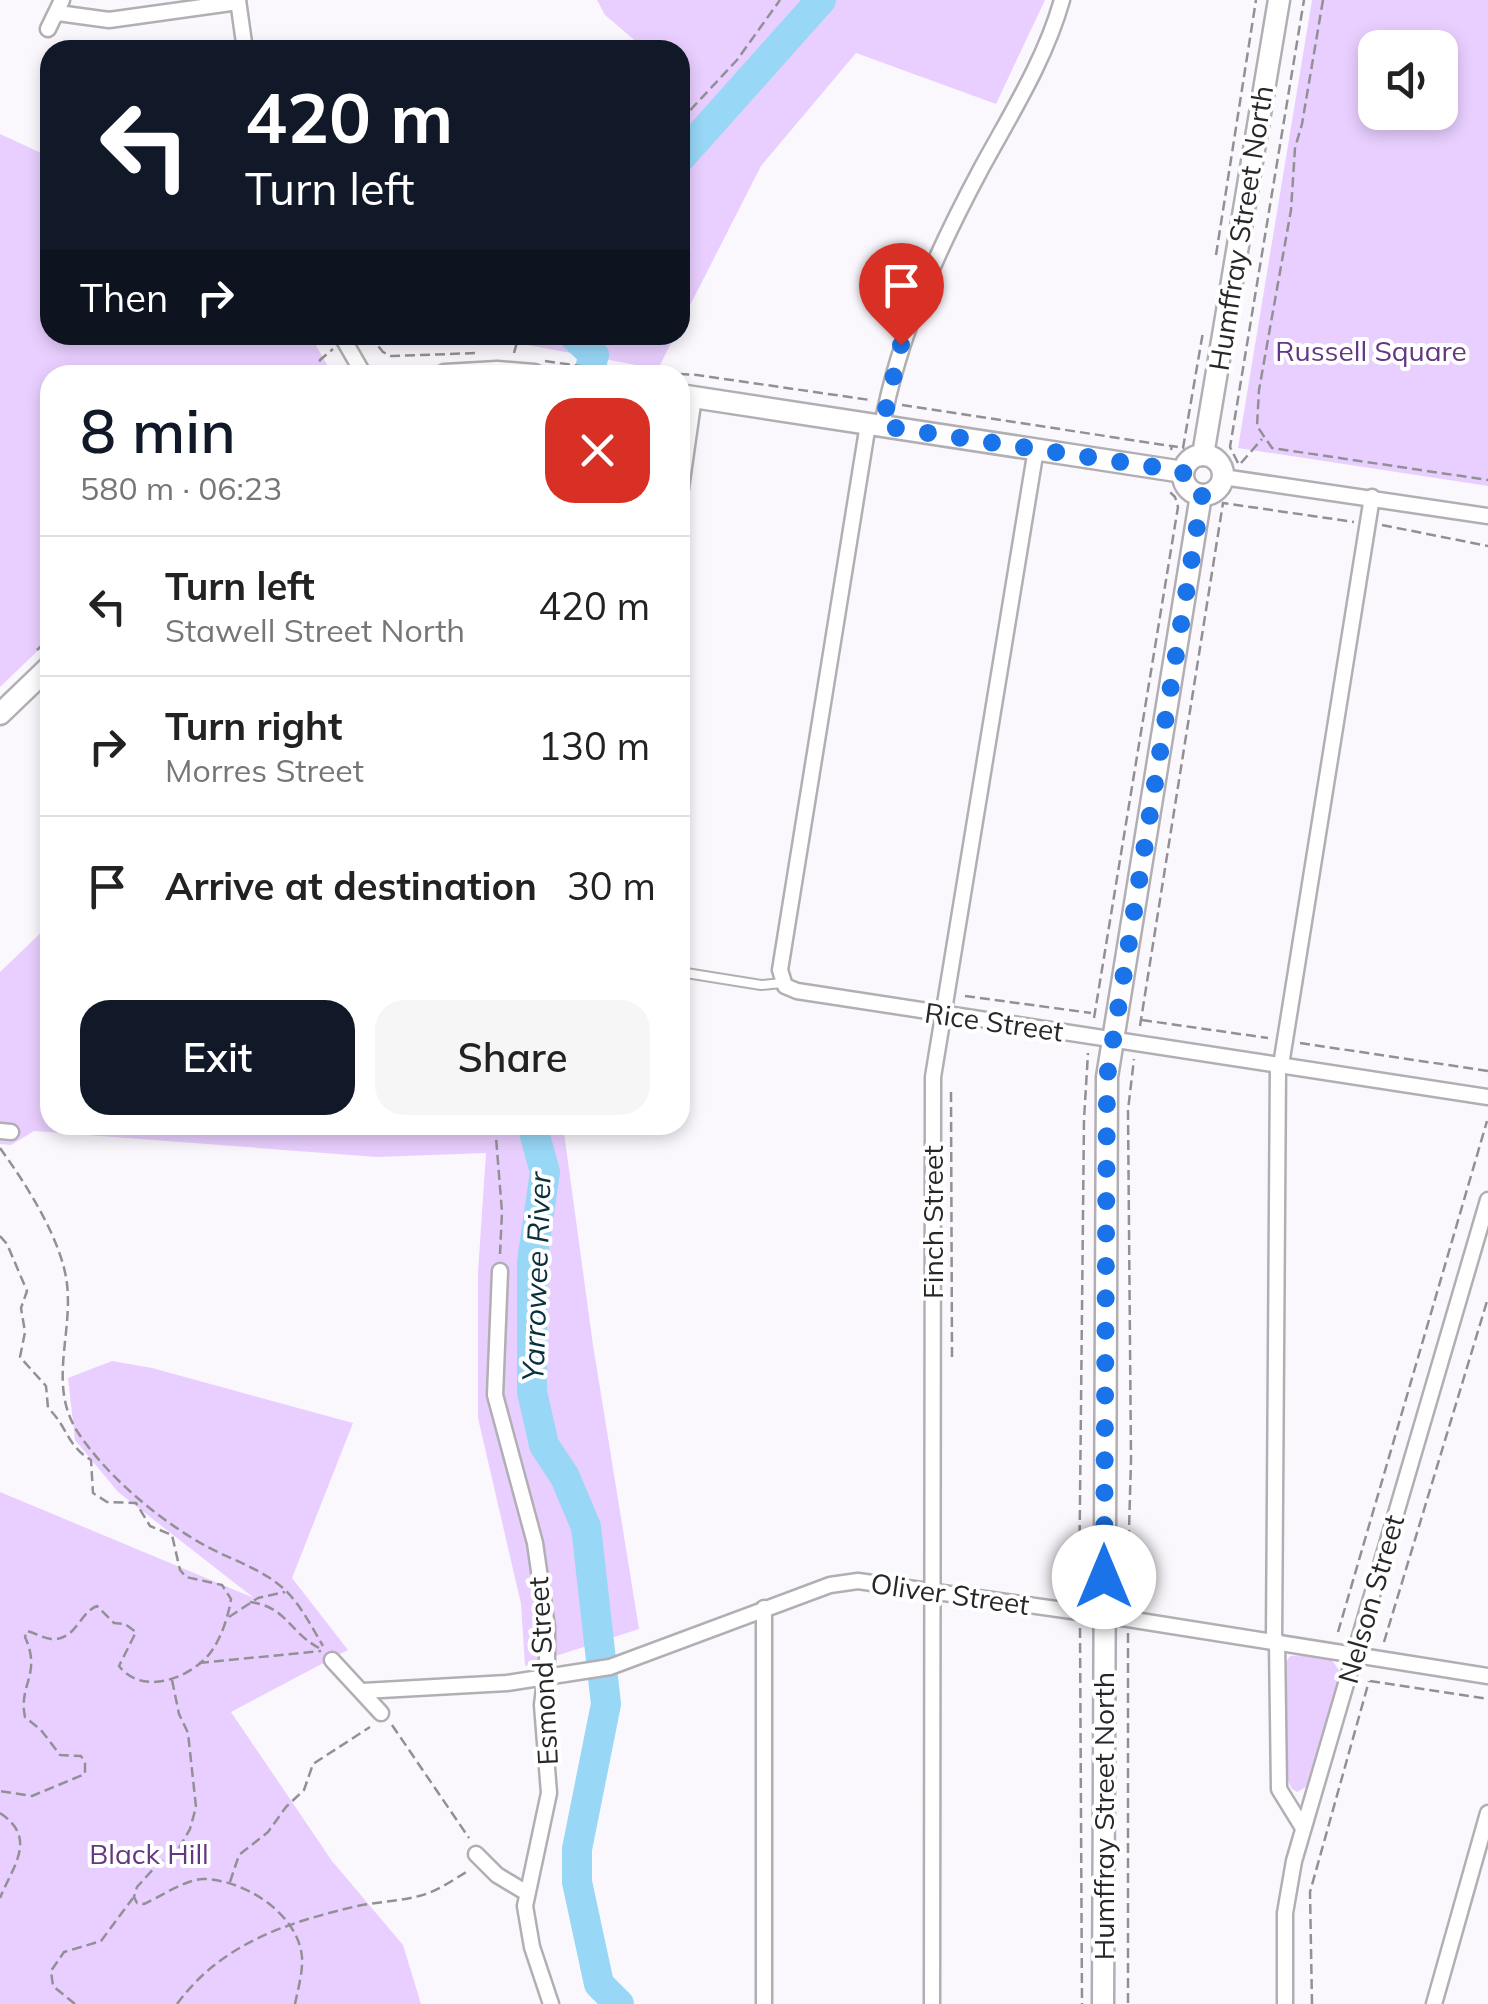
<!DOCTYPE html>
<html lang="en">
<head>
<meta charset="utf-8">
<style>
  body { margin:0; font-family:Mulish,sans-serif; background:#f6f6f6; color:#222; height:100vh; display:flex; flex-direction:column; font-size:38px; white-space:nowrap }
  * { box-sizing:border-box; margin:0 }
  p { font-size:32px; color:#767676 }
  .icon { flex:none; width:55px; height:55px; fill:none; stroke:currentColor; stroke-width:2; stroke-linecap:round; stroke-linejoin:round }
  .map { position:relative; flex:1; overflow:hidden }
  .sheet { position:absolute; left:40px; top:365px; width:650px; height:770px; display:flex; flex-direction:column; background:#fff; border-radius:30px; box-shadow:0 5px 15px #0003 }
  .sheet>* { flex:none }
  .guide { position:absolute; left:40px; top:40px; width:650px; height:305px; border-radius:30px; box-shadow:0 5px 15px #0003; background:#111827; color:#fff; overflow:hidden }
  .controls { position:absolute; left:1358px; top:30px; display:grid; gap:20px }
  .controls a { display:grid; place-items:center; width:100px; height:100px; border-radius:20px; background:#fff; box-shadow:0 5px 15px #0003; font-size:50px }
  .pin { position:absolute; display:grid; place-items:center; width:85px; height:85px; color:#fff; margin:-102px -42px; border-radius:50% 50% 50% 0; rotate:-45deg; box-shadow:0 0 10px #0007 }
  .pin .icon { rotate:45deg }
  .me { position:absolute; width:110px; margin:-55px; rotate:0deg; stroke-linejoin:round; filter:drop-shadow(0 0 8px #0008) }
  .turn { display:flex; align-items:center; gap:35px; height:210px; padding:0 40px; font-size:45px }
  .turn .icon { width:130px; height:130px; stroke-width:2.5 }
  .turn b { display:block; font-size:70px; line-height:85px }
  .then { display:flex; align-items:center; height:95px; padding:0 40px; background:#0003; gap:20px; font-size:38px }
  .round { display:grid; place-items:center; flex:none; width:105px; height:105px; border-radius:30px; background:#f6f6f6 }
  .headline { display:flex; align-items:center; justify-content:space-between; height:170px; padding:0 40px }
  h1 { font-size:60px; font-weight:600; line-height:75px; color:#111827 }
  .primary-button { display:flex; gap:20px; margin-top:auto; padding:20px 40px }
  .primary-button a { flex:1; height:115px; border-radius:30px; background:#111827; color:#fff; font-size:40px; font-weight:600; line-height:115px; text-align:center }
  .primary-button a+a { background:#f6f6f6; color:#222 }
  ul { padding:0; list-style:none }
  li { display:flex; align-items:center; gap:30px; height:140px; padding:0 40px; border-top:2px solid #e0e0e0 }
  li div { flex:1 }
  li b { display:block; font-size:38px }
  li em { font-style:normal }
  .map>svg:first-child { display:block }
</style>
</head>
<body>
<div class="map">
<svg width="1488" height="2004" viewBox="0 0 1488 2004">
  <rect width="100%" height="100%" fill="#fbf8fd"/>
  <g fill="#e9cfff" fill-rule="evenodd">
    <polygon points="597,0 1045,0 996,104 856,53 761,166 680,325 680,97 689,86 680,78 680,50 646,50 605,15"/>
    <path d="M1312,0H1488V486L1238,448ZM1375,48H1440V112H1375Z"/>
    <polygon points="0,134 50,157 50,335 310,335 333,375 50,375 50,639 0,687"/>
    <polygon points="497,335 675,335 658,369 494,339"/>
    <polygon points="50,924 50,1125 563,1125 593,1345 639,1629 525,1666 521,1604 478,1418 478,1272 486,1153 377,1157 34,1131 11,1145 0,1144 0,972"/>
    <polygon points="112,1361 152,1368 353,1423 292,1578 348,1650 231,1712 332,1861 403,1945 421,2004 0,2004 0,1492 254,1598 118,1492 75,1440 68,1378"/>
    <polygon points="1303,1655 1332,1660 1340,1672 1306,1787 1297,1792 1291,1788 1288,1780 1284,1665 1290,1656"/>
  </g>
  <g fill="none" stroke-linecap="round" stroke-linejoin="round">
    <g stroke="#98d7f6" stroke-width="30">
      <polyline points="680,158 821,0"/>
      <polyline points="573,335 594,355 588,375"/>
      <polyline points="532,1125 545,1172 532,1262 532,1392 544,1445 565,1477 586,1527 606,1704 577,1849 577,1882 599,1984 619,2004"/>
    </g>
    <defs>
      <polyline id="lane" points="680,972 761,985 782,983"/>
      <g id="street">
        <polyline points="238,0 245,50"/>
        <polyline points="58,13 109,20 238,2"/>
        <polyline points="48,29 62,0"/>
        <polyline points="341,335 364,375"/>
        <polyline points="868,424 780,970 785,986 797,991 1488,1097"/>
        <path d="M882,426C899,334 938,249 982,167C1012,112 1045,60 1062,0"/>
        <polyline points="1223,477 1488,516"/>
        <polyline points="680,495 694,397"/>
        <polyline points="1281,1065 1372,497"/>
        <polyline points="0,1131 11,1132"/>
        <polyline points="500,1271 495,1395 535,1543 547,1627 547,1664 542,1705 549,1793 525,1906 532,1947 551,2004"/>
        <polyline points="1274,1641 1278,1065"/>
        <polyline points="1277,1641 1279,1789 1303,1828"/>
        <polyline points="332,1660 381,1713"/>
        <polyline points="363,1691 507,1683 610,1667 830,1585 858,1581 1128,1619 1488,1676"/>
        <polyline points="476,1854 497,1875 527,1893"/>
        <polyline points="764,2004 764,1608"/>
        <polyline points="932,2004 933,1077 1036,449"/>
        <polyline points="1285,2004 1285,1913 1294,1861 1488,1200"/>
        <polyline points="1434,2004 1488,1813"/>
      </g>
      <g id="secondary">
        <polyline points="445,375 497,372 534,375"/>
        <polyline points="680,395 1183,472"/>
        <polyline points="1203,455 1279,0"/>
        <circle cx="1203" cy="475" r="20"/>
        <polyline points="0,714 50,666"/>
        <polyline points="1103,2004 1107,1077 1201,495"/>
      </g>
    </defs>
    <use href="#lane" stroke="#b2afb4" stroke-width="12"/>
    <use href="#street" stroke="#b2afb4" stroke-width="19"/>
    <use href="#secondary" stroke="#b2afb4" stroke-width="25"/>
    <g stroke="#929094" stroke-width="2.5" stroke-dasharray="10 5" stroke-linecap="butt">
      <polyline points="1323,0 1302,124 1295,148 1291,210 1259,390 1257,426 1272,448 1488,480"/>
      <polyline points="680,121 737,60 780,0"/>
      <polyline points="1216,255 1256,0"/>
      <polyline points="369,335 383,352 391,356 478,353"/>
      <polyline points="514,353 519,335"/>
      <polyline points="545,361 608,370 697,375 870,400"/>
      <polyline points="313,375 320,360 333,349"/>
      <polyline points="902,405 1171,446"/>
      <polyline points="1171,450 1172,446 1183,448 1203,332"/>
      <polyline points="1238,463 1230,447 1304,0"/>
      <polyline points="1241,463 1262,439"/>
      <polyline points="1382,525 1488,546"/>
      <polyline points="37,650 50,638"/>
      <polyline points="965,996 1091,1013"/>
      <polyline points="1094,1018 1178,507 1175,497 1169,491"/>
      <polyline points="1142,1020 1268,1038"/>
      <polyline points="1140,1026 1223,503 1354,522"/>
      <polyline points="1300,1043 1488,1071"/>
      <polyline points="951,1092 952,1357"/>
      <polyline points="495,1125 502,1212 500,1254"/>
      <path d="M0,1148C26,1184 62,1240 67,1284C73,1336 47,1387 79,1434C109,1478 158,1519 204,1545C231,1560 261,1568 284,1589C301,1605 311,1626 323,1646"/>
      <path d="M0,1236L7,1244L27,1291L21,1308L25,1332L20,1357L46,1386L48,1408C68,1427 66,1445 91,1460L93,1493L107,1502L136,1503L150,1526L172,1535L180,1570L186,1577L222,1585L231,1599C228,1619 219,1645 205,1659C182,1681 141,1694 119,1666L136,1632L125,1624L114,1623L97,1606C79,1613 76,1641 51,1639C43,1638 35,1633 27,1631L25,1637C42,1674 18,1685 25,1717L41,1730L60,1755L81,1756L85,1763V1774L32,1796L0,1791"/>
      <polyline points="1079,1595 1084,1119 1088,1053"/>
      <polyline points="1127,1600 1131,1460 1128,1110 1134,1059"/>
      <path d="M250,1602C287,1607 288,1631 319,1648"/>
      <polyline points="229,1617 258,1598 285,1592"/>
      <polyline points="1080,1628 1082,2004"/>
      <polyline points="1338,1632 1487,1121"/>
      <polyline points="1128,1633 1128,2004"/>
      <polyline points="1384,1642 1488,1298"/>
      <polyline points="199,1663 321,1651"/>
      <path d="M172,1680L179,1714L188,1733L196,1807L190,1829L179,1848L156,1866L137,1887L134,1897L137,1903L144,1904C162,1896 184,1880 203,1879C243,1879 298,1913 302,1957C303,1972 298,1989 295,2004"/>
      <polyline points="1370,1681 1488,1699"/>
      <polyline points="392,1725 469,1838"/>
      <path d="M0,1813C38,1838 13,1866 0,1898"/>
      <polyline points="230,1882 239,1855 268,1832 286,1807 304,1790 313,1764 370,1727"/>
      <polyline points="75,2004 53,1986 51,1971 64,1952 101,1941 133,1898"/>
      <path d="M177,2004C222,1943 286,1923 357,1906C378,1902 399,1901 419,1896C436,1892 453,1880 468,1871"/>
      <polyline points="1312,2004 1310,1892 1369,1681"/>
    </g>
    <use href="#lane" stroke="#fff" stroke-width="8"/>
    <use href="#street" stroke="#fff" stroke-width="14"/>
    <use href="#secondary" stroke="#fff" stroke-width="20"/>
  </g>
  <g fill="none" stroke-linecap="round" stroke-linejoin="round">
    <polyline stroke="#1a73e8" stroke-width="18" stroke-dasharray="0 32.4" points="901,345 882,426 1168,469 1183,472 1187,488 1202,496 1107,1077 1104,1577"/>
  </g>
  <g text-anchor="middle" stroke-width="8" stroke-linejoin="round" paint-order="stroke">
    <g font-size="28" fill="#272628" stroke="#fff">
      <text transform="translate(1241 228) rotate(-81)" y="10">Humffray Street North</text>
      <text transform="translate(994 1022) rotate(8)" y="10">Rice Street</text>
      <text transform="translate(933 1222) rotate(-90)" y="10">Finch Street</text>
      <text transform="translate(950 1594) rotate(8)" y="10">Oliver Street</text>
      <text transform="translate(1371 1599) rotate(-74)" y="10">Nelson Street</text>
      <text transform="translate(543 1671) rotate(-93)" y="10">Esmond Street</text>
      <text transform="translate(1104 1816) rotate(-90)" y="10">Humffray Street North</text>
    </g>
    <g font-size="28" fill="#633781" stroke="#fff">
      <text x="1371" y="361">Russell Square</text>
      <text x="149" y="1864">Black Hill</text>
    </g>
    <g font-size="30" font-style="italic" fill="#082f3e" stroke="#fff">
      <text transform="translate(537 1277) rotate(-88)" y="10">Yarrowee River</text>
    </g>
  </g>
</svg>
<div class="controls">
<a><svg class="icon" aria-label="sound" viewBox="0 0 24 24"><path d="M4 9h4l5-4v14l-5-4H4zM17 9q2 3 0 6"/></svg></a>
</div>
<div class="pin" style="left:901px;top:345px;background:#d93025"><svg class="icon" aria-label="arrive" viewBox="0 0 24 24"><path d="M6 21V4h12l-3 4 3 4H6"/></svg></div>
<svg class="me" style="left:1104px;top:1577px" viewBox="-20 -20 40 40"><circle r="19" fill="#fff"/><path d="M0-13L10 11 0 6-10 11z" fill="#1a73e8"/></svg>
<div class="guide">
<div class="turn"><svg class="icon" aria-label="left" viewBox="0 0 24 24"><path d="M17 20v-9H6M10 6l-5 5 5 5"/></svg><div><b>420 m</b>Turn left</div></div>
<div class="then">Then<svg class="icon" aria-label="right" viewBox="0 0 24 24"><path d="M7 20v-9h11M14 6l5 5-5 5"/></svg></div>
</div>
<section class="sheet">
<div class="headline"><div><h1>8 min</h1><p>580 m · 06:23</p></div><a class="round" style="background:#d93025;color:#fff"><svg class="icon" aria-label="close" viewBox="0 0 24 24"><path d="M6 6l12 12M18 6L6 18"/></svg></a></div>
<ul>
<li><svg class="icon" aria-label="left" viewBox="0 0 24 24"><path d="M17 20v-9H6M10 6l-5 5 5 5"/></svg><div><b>Turn left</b><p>Stawell Street North</p></div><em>420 m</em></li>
<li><svg class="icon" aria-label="right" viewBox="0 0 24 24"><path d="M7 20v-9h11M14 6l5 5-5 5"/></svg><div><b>Turn right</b><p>Morres Street</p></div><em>130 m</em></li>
<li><svg class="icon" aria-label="arrive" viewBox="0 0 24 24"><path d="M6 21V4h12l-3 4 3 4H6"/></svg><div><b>Arrive at destination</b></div><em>30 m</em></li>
</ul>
<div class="primary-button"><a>Exit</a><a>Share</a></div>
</section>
</div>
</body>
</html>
